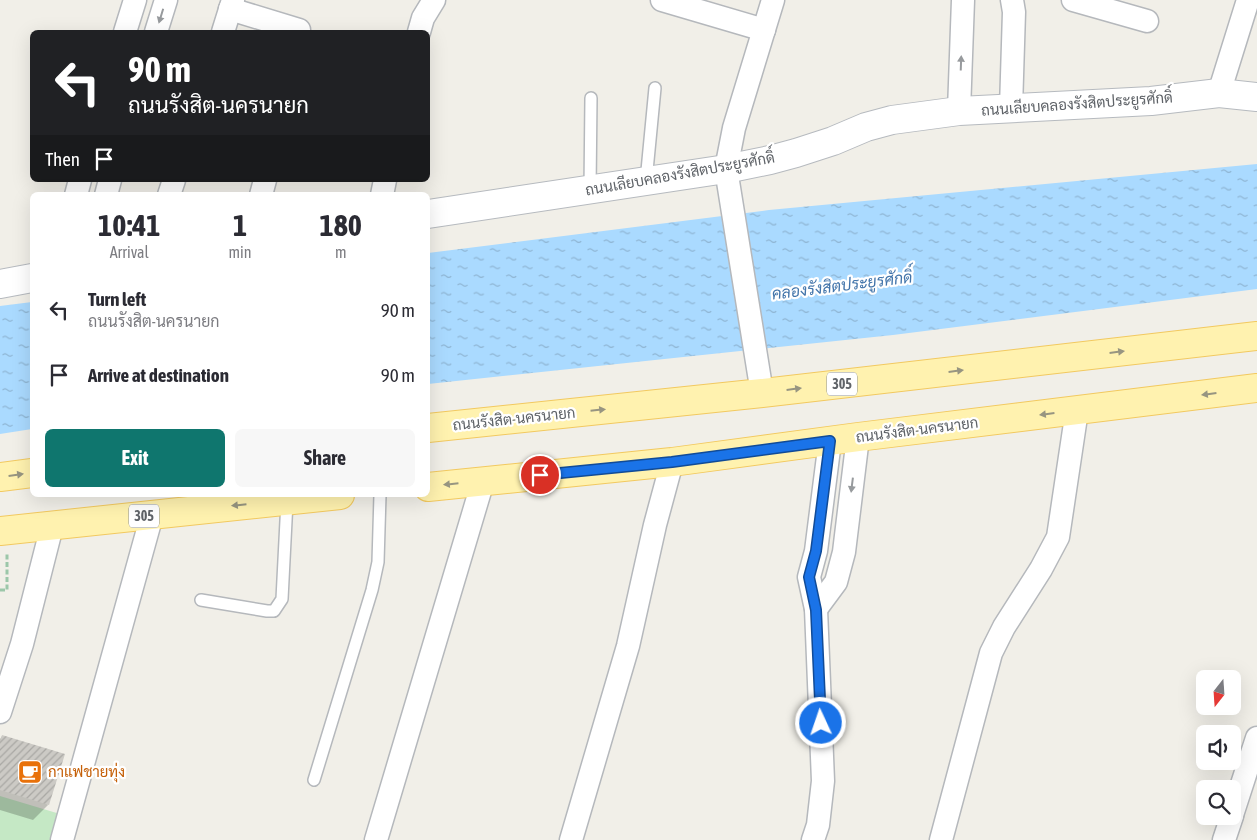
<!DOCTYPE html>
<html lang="en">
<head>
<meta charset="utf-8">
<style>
  body { margin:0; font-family:"Asap Condensed",Sarabun,sans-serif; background:#f7f7f7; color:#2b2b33; height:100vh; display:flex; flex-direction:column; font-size:19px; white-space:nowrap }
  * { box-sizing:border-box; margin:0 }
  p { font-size:16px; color:#7c7c81 }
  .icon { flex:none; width:28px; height:28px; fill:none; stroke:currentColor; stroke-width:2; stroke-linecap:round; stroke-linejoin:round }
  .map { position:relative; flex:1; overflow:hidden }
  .details { position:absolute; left:30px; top:192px; width:400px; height:305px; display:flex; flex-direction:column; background:#fff; border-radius:8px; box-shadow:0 5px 20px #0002 }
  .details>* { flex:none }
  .top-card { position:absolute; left:30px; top:30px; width:400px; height:152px; border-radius:8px; box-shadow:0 5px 20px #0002; background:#202124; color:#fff; overflow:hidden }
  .needle { width:32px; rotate:197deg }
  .tools { position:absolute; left:1196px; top:670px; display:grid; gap:10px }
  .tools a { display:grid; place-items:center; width:45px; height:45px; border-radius:8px; background:#fff; box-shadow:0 5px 20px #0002; font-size:25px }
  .pin { position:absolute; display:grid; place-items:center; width:42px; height:42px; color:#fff; margin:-21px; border:2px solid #fff; border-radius:50%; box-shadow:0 1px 5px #0007 }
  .me { position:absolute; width:55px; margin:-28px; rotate:357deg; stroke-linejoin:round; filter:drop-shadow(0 0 4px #0008) }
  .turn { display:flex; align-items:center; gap:18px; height:105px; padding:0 15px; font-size:22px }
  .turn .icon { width:65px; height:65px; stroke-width:2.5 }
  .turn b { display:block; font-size:35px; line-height:42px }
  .then { display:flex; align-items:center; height:48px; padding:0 15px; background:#0003; gap:10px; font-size:19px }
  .eta { display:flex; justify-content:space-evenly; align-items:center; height:85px; text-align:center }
  .eta b { font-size:30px; font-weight:700; line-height:35px }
  .action { display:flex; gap:10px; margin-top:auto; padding:10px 15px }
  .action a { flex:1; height:58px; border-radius:8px; background:#0f766e; color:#fff; font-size:20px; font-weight:700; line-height:58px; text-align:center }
  .action a+a { background:#f7f7f7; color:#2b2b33 }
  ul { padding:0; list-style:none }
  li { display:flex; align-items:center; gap:15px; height:65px; padding:0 15px }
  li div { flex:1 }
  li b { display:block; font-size:19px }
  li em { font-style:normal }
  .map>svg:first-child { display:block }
</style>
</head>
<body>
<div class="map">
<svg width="1257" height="840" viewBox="0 0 1257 840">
  <defs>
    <pattern id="water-ripples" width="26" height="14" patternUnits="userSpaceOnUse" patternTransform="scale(1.25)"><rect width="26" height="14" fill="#aadaff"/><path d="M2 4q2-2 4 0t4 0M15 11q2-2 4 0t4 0" fill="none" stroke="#8eb4d2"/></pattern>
    <pattern id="building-hatch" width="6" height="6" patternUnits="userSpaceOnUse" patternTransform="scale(1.25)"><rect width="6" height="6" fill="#cccac5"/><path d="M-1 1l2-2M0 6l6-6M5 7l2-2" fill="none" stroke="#a9a8a4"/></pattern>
  </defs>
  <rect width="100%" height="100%" fill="#f1efe8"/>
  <polygon fill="#c5e8c5" points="0,796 70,817 63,840 0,840"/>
  <g fill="url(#water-ripples)">
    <polygon points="1257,164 1257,289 893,335 428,384 428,253 769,210"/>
    <polygon points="32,302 32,429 0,434 0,306"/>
  </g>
  <polygon fill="#0003" points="2,736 48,805 33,820 0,810 0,739"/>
  <polygon fill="url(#building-hatch)" points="2,735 65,754 49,805 0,790 0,742"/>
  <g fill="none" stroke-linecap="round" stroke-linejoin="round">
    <defs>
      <g id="lane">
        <polyline points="646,181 655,88"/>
        <polyline points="590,189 591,98"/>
        <polyline points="201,600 267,611 274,611 282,599 287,501"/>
        <polyline points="314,780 372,590 378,562 380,495"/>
      </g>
      <g id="street">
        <polyline points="662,0 764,30"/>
        <polyline points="1073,0 1147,21"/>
        <polyline points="230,9 299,30"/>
        <polyline points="125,32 135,0"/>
        <polyline points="156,32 166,0"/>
        <polyline points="223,32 233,0"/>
        <polyline points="419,32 423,18 434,0"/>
        <polyline points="1219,93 1248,0"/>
        <polyline points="1011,108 1014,12 1012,0"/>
        <polyline points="959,111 963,0"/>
        <polyline points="76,195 80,180"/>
        <polyline points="106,195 110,180"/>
        <polyline points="169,195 174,180"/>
        <polyline points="261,195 265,180"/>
        <polyline points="382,195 385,180"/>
        <polyline points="762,393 726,169 734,128 773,0"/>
        <polyline points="816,609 836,582 844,552 858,437"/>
        <polyline points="0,712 22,644 52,526"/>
        <polyline points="1232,815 1257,738"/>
        <polyline points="62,840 152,515"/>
        <polyline points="376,840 483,481"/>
        <polyline points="571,840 628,646 655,525 672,462"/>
        <polyline points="813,840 818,825 823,781 816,609 809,577 816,551 830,441"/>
        <polyline points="941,840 991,653 1004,627 1041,569 1058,537 1077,410"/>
        <polyline points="1224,840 1232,816"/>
      </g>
      <g id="secondary">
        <polyline points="428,214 726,169 770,160 796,153 833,141 866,127 892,120 959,111 1151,101 1219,93 1257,97"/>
        <polyline points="0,284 32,278"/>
      </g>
      <g id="primary">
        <polyline points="428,428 762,393 1257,336"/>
        <polyline points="0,477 32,473"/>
        <polyline points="428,487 672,462 858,437 1257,388"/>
        <polyline points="0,531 340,495"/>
      </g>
    </defs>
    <use href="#lane" stroke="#b5b8bc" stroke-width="14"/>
    <use href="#street" stroke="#b5b8bc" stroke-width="25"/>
    <use href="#secondary" stroke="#b6babf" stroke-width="30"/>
    <use href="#primary" stroke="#f2c960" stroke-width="30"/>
    <polyline stroke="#9cc7a9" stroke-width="3" stroke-dasharray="5 2.5" stroke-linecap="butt" points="0,590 7,590 7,554"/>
    <use href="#lane" stroke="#fff" stroke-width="11"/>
    <use href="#street" stroke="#fff" stroke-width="22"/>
    <use href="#secondary" stroke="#fff" stroke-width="28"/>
    <use href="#primary" stroke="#fff2af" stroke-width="28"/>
  </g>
  <defs><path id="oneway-solid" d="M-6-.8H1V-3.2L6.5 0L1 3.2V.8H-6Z" transform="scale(1.25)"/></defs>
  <g fill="#979a9d">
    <use href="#oneway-solid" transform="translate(161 16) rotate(107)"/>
    <use href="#oneway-solid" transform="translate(961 63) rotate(-88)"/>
    <use href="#oneway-solid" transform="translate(852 485) rotate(97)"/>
  </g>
  <g fill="#979581">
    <use href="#oneway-solid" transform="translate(1117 352) rotate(-7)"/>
    <use href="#oneway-solid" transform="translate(956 371) rotate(-7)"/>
    <use href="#oneway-solid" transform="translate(794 389) rotate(-7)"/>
    <use href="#oneway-solid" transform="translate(1209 394) rotate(173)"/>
    <use href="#oneway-solid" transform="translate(598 410) rotate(-6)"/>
    <use href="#oneway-solid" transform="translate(1047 414) rotate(173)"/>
    <use href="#oneway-solid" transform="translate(16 475) rotate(-8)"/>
    <use href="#oneway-solid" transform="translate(451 484) rotate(174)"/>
    <use href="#oneway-solid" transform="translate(239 505) rotate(174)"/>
  </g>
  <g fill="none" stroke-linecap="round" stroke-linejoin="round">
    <defs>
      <polyline id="route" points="540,475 672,462 830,441 816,551 809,577 816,610 821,723"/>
    </defs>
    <use href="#route" stroke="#114b97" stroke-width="12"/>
    <use href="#route" stroke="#1a73e8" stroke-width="9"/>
  </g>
  <defs>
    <symbol id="cafe-square" viewBox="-11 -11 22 22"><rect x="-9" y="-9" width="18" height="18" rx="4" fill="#e8710a" stroke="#fff"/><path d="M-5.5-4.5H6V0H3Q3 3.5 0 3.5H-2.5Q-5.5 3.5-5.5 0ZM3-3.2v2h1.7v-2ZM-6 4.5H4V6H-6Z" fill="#fff"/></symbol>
  </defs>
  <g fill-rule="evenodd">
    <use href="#cafe-square" x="16" y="758" width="28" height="28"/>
  </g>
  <g text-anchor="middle" stroke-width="4.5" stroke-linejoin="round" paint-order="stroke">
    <g fill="#fff" stroke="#8f9295" stroke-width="1">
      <rect x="827" y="372.5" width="30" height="23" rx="4"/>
      <rect x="129" y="504.5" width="30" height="23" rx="4"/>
    </g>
    <g font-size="14" font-weight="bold" fill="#5f6368">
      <text x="842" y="389">305</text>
      <text x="144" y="521">305</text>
    </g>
    <g font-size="15" fill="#5f6368" stroke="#fff">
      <text transform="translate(1077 104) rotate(-4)" y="5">ถนนเลียบคลองรังสิตประยูรศักดิ์</text>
      <text transform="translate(680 174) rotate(-10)" y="5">ถนนเลียบคลองรังสิตประยูรศักดิ์</text>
      <text transform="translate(514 419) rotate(-6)" y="5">ถนนรังสิต-นครนายก</text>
      <text transform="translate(917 430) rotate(-7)" y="5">ถนนรังสิต-นครนายก</text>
    </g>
    <g font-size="15" fill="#c56008" stroke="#fff" text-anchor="start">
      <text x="48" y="777">กาแฟชายทุ่ง</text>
    </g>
    <g font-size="16" font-style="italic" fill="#4174aa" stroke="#fff">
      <text transform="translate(842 285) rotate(-7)" y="6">คลองรังสิตประยูรศักดิ์</text>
    </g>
  </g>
</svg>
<div class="tools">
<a><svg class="needle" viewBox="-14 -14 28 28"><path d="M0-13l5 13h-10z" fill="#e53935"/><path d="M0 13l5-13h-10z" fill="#7c7c81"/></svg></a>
<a><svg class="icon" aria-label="sound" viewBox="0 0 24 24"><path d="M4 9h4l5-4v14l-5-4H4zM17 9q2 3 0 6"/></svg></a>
<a><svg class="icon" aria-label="search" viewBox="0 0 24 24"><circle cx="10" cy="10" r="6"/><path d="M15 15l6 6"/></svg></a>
</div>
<div class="pin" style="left:540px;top:475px;background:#d93025"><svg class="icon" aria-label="arrive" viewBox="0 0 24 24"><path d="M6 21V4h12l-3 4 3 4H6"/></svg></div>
<svg class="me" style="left:821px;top:723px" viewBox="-20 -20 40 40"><circle r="17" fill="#1a73e8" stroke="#fff" stroke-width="3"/><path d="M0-11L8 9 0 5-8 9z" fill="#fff"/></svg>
<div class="top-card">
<div class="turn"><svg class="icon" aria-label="left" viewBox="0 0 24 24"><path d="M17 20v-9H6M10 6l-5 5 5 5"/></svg><div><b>90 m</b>ถนนรังสิต-นครนายก</div></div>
<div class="then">Then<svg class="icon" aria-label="arrive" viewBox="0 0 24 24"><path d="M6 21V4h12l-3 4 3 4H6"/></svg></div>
</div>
<section class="details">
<div class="eta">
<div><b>10:41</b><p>Arrival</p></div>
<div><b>1</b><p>min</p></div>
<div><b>180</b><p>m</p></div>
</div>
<ul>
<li><svg class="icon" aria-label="left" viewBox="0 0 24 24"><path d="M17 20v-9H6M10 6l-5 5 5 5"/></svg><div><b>Turn left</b><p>ถนนรังสิต-นครนายก</p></div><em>90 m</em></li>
<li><svg class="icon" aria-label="arrive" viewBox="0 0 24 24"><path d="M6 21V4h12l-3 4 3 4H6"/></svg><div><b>Arrive at destination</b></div><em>90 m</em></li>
</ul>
<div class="action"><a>Exit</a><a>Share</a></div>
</section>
</div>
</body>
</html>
